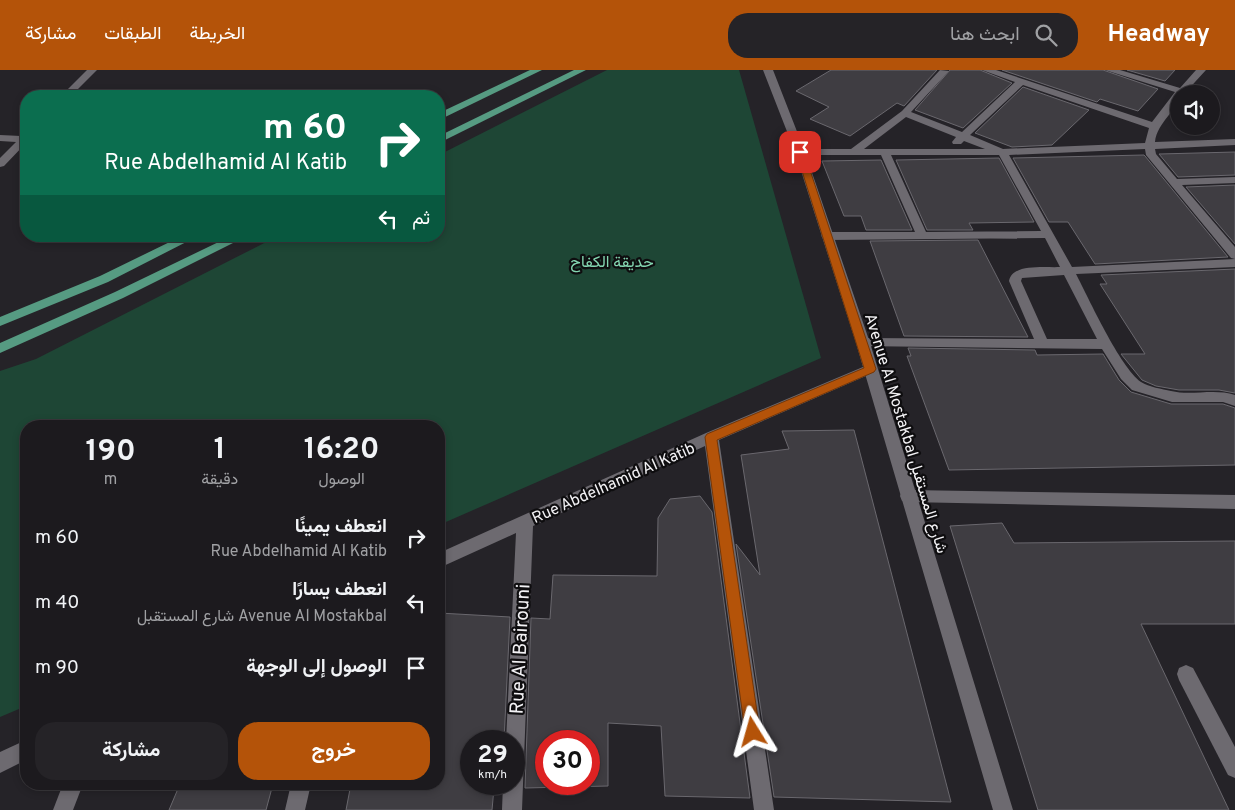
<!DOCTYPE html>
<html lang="ar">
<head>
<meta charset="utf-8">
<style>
  body { margin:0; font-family:Overpass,Vazirmatn,sans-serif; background:#252327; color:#f1f3f6; direction:rtl; height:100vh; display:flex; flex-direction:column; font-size:19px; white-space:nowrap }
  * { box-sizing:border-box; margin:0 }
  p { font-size:16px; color:#a0a1a4 }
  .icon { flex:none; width:28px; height:28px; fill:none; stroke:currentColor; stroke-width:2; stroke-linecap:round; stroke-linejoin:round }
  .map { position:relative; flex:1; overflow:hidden; direction:ltr }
  .sheet { position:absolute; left:20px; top:350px; width:425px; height:370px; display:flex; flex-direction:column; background:#1c1a1e; border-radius:20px; box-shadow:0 2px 8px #0003,0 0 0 1px #3a383c; direction:rtl }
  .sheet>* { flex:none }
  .guide { position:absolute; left:20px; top:20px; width:425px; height:152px; border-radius:20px; box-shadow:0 2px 8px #0003,0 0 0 1px #3a383c; direction:rtl; background:#0b6e4f; color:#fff; overflow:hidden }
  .fabs { position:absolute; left:1170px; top:15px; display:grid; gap:10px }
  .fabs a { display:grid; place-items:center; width:50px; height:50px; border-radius:50%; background:#1c1a1e; box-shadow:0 2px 8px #0003,0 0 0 1px #3a383c; font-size:25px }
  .speed { position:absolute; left:460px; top:660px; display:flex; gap:10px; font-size:25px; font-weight:700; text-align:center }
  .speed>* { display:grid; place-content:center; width:65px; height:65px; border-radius:50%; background:#1c1a1e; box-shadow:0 2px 8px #0003,0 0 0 1px #3a383c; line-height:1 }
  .speed small { font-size:12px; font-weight:400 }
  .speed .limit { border:8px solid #d22; background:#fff; color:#111 }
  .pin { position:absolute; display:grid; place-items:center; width:42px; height:42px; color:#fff; margin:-21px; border-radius:10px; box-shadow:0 2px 8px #0006 }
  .me { position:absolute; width:55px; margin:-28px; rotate:352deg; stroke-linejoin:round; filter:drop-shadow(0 0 4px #0008) }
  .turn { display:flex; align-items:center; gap:18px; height:105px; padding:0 15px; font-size:22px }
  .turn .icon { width:65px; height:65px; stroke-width:2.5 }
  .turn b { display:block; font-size:35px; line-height:42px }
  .then { display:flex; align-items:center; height:48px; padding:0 15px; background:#0003; gap:10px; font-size:19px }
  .eta { display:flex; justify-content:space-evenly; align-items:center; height:85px; text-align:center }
  .eta b { font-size:30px; font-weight:700; line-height:35px }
  .button { display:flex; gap:10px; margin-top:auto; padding:10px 15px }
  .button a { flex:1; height:58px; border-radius:20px; background:#b45309; color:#fff; font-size:20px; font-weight:700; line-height:58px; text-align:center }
  .button a+a { background:#252327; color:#f1f3f6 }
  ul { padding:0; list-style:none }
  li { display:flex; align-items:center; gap:15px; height:65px; padding:0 15px }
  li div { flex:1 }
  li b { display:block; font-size:19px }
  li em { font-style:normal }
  header { display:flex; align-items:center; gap:30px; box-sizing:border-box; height:70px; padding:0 25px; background:#b45309; color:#fff }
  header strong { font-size:24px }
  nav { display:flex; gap:28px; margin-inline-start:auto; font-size:18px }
  .search { width:350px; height:45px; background:#252327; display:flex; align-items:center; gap:12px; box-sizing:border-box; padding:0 18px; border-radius:20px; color:#a0a1a4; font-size:19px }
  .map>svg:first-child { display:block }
</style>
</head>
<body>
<header>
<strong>Headway</strong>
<div class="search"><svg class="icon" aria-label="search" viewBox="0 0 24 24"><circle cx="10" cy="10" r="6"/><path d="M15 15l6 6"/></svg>ابحث هنا</div>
<nav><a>الخريطة</a><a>الطبقات</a><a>مشاركة</a></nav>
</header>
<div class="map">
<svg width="1235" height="740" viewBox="0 0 1235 740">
  <rect width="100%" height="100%" fill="#252328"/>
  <polygon fill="#1e4635" points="607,0 739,0 821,288 439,455 439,356 26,356 26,636 0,647 0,301 36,289 278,166 439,166 439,85"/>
  <g fill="#3f3d42" stroke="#6a686e" fill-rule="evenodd">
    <polygon points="831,0 937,0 904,36 897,33 850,66 810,49 829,37 796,21"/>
    <polygon points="950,0 980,0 1012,13 963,58 915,40"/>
    <polygon points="1002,0 1103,0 1158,19 1138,41 1100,29 1097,32"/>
    <polygon points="1127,0 1175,0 1165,11"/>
    <polygon points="1023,17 1089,40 1052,75 1012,77 975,63"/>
    <polygon points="1235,82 1235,105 1178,107 1159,84"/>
    <polygon points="1144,85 1145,86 1228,187 1095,194 1068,152 1049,152 1013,88"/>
    <polygon points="999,88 1034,152 969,153 973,160 927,160 896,90"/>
    <polygon points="881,90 912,160 866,160 861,146 844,146 822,91"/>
    <polygon points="1235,115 1235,174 1186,117"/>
    <polygon points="978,170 1028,267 904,266 870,171"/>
    <polygon points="1235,199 1235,323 1219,320 1179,320 1156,316 1142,310 1121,284 1145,284 1100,214 1107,214 1101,205"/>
    <polygon points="908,278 1035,280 1037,285 1103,284 1119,310 1131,322 1171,334 1223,334 1235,338 1235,395 949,400 907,286 911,286"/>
    <polygon points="854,360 951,732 774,727 736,474 760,505 741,385 789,379 782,361"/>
    <path d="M700,426L712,442L750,728L665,726L661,656L608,653V716L525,718L531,548L550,549L553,505L657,506L658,448L670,429ZM546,671H589V714H546Z"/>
    <polygon points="1002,453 1014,473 1235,471 1235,554 1141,554 1229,740 1038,740 950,456"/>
    <polygon points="439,543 510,547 504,671 471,671 471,714 501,714 501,718 494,718 492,740 346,740 351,714 439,714"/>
    <polygon points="180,714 273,714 266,740 169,740"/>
  </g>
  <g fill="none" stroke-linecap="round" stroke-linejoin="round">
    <g fill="#6d6a70" fill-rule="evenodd">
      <polygon points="87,0 97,0 71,26 61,26"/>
      <path d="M940,0L949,1L911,42L962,62L1015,12L982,0H996L1152,52L1175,22L1105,0H1120L1180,18L1196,0H1206L1184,24H1179C1179,40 1157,52 1155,72L1235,69V75L1155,79L1156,84L1177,109L1235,107V113L1182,115L1235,177V189L1231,188L1146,85L1145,79L1009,85L1072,197L1235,189V197L1076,204C1089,229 1120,297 1141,312C1149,317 1162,319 1171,321C1192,326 1214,318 1235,325V336L1223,332H1172L1132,320L1121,309L1102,279L858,276L856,273L858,270L863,268L1034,269L1009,211C1012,193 1046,198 1060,197L1045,168L827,170L821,166L827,162H915L881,85H800L795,82L800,79H851L902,41ZM1023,15L1149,58L1145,73L1003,79L970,65ZM906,47L956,67L952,72L953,74H961L964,71L985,79H864ZM891,85H999L1041,161L926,162ZM1064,205L1097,269H1047L1021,211L1022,208Z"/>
      <polygon points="26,64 26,73 4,96 0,97 0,88 16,72 0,71 0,65 21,66"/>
      <polygon points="870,294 875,296 877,299 875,302 719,370 774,740 754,740 705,376 533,456 522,740 502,740 503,714 514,714 514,671 506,671 516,463 439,498 439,483 706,363"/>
      <polygon points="908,420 1235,425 1235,439 908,432 902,431 900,426 902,421"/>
      <polygon points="1186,595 1193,598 1235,677 1235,708 1228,705 1179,610 1177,604 1179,598"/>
      <polygon points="26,670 26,690 0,703 0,682"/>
      <polygon points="63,714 83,714 73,740 53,740"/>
      <polygon points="291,714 311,714 305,740 285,740"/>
    </g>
    <polygon fill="#6d6a70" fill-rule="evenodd" points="763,0 773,0 805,82 870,273 1013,740 993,740 856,273 795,82"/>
    <g fill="#569b82" fill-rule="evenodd">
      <polygon points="530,0 542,0 439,50 439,43"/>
      <polygon points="574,0 586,0 439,73 439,66"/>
      <polygon points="182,166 198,166 108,212 0,256 0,247 100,206"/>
      <polygon points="231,166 247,166 123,228 0,283 0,273 115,222"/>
    </g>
  </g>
  <polygon fill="#b45309" stroke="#753606" points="797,80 804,82 876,299 874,302 717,370 760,662 758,667 753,669 747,667 745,662 705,367 707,364 864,298 796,82"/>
  <g text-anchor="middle" stroke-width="4.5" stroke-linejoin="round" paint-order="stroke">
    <g font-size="16" fill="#84d6b1" stroke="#0e0d0f">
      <text x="612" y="197">حديقة الكفاح</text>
    </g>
    <g font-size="16" fill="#f3f2f5" stroke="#0e0d0f">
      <text transform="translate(907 363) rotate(73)" y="6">Avenue Al Mostakbal شارع المستقبل</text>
      <text transform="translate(613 412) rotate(-24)" y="6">Rue Abdelhamid Al Katib</text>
    </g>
    <g font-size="19" fill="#f3f2f5" stroke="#0e0d0f">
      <text transform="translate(519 579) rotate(-87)" y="7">Rue Al Bairouni</text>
    </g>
  </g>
</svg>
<div class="fabs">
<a><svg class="icon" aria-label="sound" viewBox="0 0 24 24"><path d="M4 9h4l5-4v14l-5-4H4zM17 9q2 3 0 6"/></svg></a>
</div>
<div class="speed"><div>29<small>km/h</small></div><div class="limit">30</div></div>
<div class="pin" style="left:800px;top:82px;background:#d93025"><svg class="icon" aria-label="arrive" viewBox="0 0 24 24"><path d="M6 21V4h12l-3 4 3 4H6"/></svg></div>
<svg class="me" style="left:753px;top:662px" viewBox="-20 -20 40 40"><path d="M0-17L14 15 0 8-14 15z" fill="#b45309" stroke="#fff" stroke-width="4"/></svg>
<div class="guide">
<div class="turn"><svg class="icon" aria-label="right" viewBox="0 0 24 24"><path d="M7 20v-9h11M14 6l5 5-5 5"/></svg><div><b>60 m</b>Rue Abdelhamid Al Katib</div></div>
<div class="then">ثم<svg class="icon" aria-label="left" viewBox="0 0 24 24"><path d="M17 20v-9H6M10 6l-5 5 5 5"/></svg></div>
</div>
<section class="sheet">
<div class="eta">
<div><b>16:20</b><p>الوصول</p></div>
<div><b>1</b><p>دقيقة</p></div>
<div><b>190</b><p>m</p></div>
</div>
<ul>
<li><svg class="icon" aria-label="right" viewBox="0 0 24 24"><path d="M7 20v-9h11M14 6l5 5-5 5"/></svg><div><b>انعطف يمينًا</b><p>Rue Abdelhamid Al Katib</p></div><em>60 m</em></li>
<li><svg class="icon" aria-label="left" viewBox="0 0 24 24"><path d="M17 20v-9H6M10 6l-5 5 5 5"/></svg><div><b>انعطف يسارًا</b><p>Avenue Al Mostakbal شارع المستقبل</p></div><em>40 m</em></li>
<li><svg class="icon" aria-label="arrive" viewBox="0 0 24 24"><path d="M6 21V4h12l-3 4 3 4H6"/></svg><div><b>الوصول إلى الوجهة</b></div><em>90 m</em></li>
</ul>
<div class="button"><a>خروج</a><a>مشاركة</a></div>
</section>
</div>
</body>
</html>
